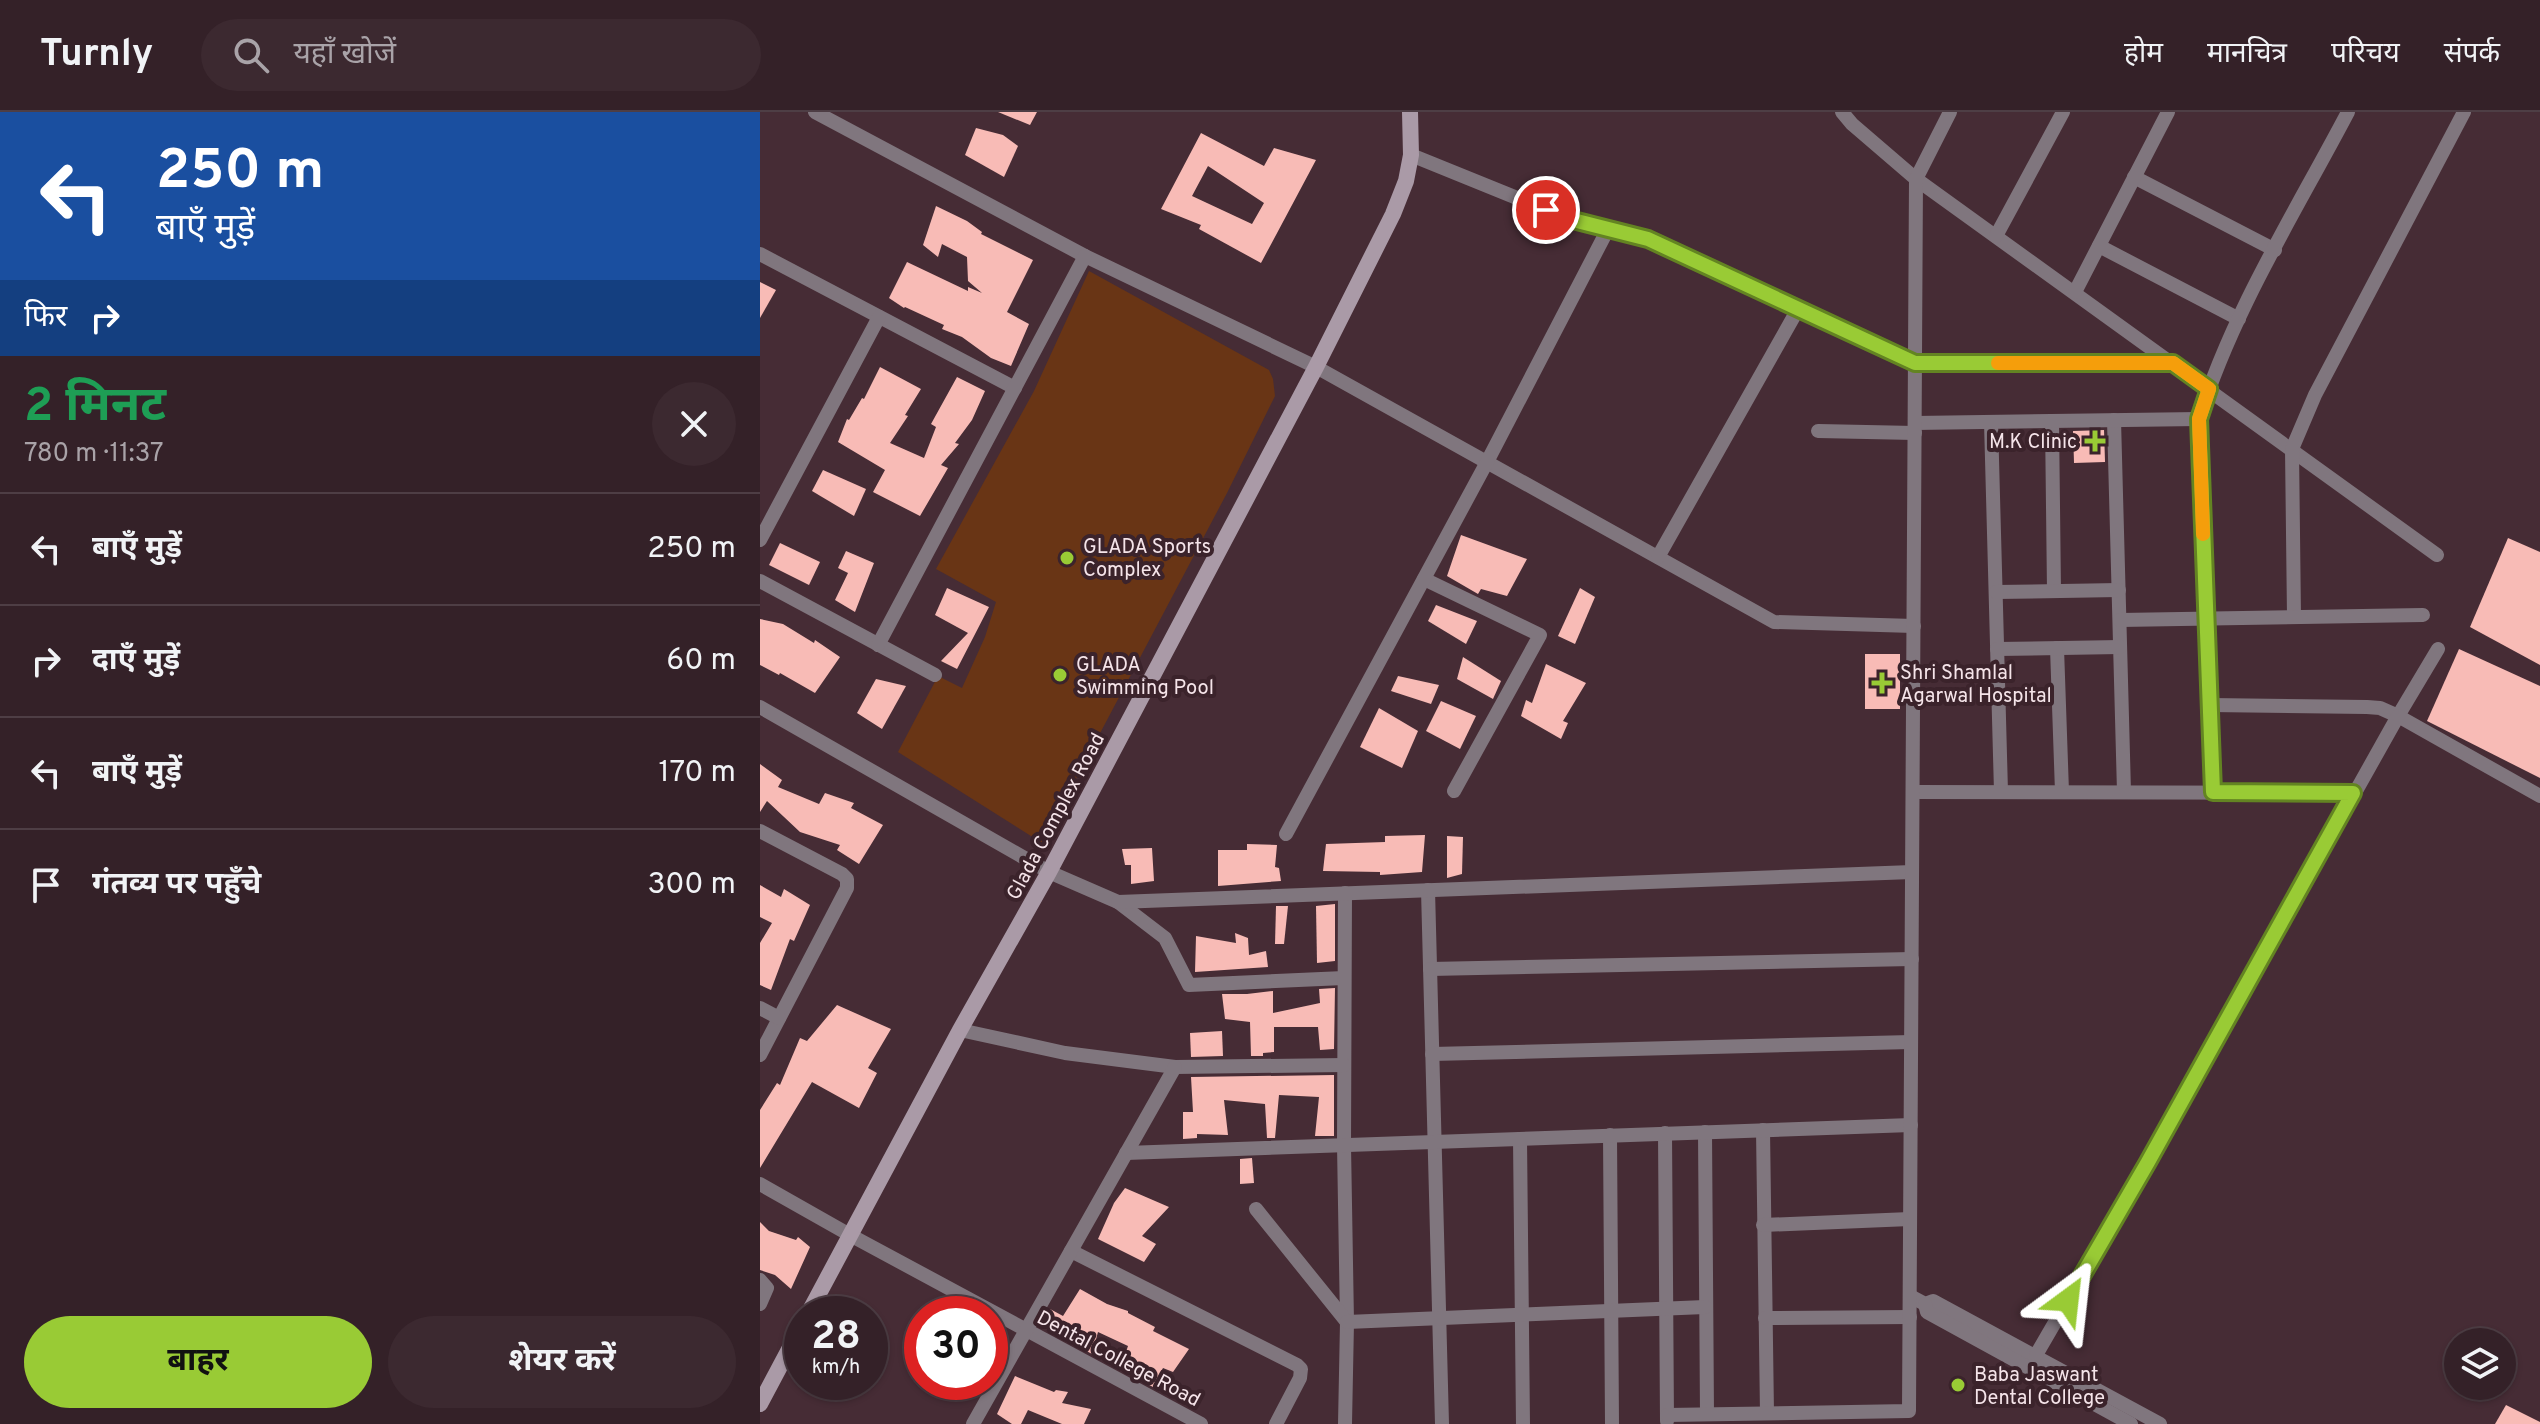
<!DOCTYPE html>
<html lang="hi">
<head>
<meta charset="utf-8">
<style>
  body { margin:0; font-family:Overpass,"Noto Sans Devanagari",sans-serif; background:#3c2930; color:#f1f3f6; height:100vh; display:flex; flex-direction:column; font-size:30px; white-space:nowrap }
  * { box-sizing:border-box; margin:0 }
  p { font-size:26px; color:#a9a3a8 }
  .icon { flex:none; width:44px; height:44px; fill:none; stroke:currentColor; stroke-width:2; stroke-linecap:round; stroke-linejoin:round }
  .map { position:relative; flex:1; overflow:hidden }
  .drawer { display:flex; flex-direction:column; background:#342128; width:760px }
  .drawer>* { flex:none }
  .hud { background:#1a4fa0; color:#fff; overflow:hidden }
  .buttons { position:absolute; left:1684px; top:1216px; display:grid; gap:16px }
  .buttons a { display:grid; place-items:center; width:72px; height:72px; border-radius:50%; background:#342128; box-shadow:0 2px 6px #0004,0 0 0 2px #4e3e45; font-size:40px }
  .speed { position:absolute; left:24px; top:1184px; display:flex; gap:16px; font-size:40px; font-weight:700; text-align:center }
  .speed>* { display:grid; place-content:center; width:104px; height:104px; border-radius:50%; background:#342128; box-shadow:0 2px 6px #0004,0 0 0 2px #4e3e45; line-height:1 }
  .speed small { font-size:20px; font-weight:400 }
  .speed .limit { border:12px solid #d22; background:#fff; color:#111 }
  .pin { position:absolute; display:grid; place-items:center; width:68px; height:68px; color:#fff; margin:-34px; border:4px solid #fff; border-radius:50%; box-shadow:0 2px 8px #0007 }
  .me { position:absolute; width:88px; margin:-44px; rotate:30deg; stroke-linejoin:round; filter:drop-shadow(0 0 6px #0008) }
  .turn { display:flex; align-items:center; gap:28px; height:168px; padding:0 24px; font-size:36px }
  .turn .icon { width:104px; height:104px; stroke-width:2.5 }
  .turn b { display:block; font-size:56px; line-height:68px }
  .then { display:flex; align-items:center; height:76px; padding:0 24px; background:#0003; gap:16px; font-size:30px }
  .round { display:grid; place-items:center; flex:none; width:84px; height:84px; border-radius:42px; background:#3c2930 }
  .head { display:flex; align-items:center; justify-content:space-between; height:136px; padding:0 24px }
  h1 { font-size:48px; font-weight:700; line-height:60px; color:#1e9e55 }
  .action { display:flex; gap:16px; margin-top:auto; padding:16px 24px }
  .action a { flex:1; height:92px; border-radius:48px; background:#99cb35; color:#111; font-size:32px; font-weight:700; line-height:92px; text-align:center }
  .action a+a { background:#3c2930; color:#f1f3f6 }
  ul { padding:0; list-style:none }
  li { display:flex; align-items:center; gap:24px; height:112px; padding:0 24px; border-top:2px solid #4e3e45 }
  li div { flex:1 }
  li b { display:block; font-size:30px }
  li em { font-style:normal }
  header { display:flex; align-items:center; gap:48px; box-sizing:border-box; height:112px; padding:0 40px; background:#342128; border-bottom:2px solid #4e3e45 }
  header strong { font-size:38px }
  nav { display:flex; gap:44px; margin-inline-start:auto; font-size:28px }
  .search { width:560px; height:72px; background:#3c2930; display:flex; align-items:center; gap:20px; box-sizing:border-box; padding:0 28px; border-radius:44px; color:#a9a3a8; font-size:30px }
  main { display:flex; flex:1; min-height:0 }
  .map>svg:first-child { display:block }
</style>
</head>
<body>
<header>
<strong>Turnly</strong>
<div class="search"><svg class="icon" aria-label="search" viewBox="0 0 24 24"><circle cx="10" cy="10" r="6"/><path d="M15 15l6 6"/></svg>यहाँ खोजें</div>
<nav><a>होम</a><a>मानचित्र</a><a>परिचय</a><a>संपर्क</a></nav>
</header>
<main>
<section class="drawer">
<div class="hud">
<div class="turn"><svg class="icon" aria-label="left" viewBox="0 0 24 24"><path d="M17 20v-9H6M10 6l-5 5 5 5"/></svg><div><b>250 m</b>बाएँ मुड़ें</div></div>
<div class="then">फिर<svg class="icon" aria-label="right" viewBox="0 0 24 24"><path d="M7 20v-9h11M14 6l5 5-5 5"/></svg></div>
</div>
<div class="head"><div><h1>2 मिनट</h1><p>780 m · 11:37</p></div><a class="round"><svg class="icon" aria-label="close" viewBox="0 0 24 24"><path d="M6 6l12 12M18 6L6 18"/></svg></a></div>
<ul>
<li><svg class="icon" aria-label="left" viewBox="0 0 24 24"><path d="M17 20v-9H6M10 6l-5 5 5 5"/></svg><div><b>बाएँ मुड़ें</b></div><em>250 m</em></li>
<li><svg class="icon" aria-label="right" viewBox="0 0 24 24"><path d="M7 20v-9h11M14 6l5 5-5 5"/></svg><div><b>दाएँ मुड़ें</b></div><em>60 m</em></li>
<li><svg class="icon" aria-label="left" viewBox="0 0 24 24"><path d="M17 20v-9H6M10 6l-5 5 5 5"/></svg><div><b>बाएँ मुड़ें</b></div><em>170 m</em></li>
<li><svg class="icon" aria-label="arrive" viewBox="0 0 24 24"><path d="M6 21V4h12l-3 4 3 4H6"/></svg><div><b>गंतव्य पर पहुँचे</b></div><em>300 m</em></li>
</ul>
<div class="action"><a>बाहर</a><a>शेयर करें</a></div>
</section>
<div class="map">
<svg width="1780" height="1312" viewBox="0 0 1780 1312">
  <rect width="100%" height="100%" fill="#462c35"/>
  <polygon fill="#693515" points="329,159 509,258 513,267 515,284 467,381 282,731 138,640 178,564 202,576 225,525 236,490 176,457 274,279"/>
  <g fill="#f8bbb6" fill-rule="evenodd">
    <polygon points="238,0 277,0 270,13"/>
    <polygon points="216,16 243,23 258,34 244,65 205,43"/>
    <path d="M441,21L504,54L514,36L556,48L501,151L439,117L441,113L401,97ZM448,54L504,91L492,112L432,84Z"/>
    <polygon points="176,94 207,109 222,120 221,122 273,148 247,200 269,212 251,254 231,246 202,225 182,217 184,213 145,195 144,196 129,186 147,150 208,179 208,175 222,181 208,169 207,145 182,132 178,145 163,133"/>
    <polygon points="0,170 16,178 0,206"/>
    <polygon points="120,255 161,277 145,303 148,304 130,331 164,346 176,315 171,312 197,265 225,279 212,308 195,331 199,332 181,353 188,356 160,404 113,380 125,358 78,330 87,307 89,308 102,286 104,287"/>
    <polygon points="1344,318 1345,350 1314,351 1313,319"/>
    <polygon points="63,358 106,377 94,404 52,379"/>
    <polygon points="701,423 767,447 747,484 721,477 718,482 687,464"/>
    <polygon points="1748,426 1780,440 1780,553 1710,515"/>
    <polygon points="20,431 60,450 49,473 9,453"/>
    <polygon points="86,439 114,451 95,500 75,488 88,461 78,456"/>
    <polygon points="187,476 229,495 197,557 181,549 208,521 175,503"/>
    <polygon points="820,476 835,485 815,532 798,524"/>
    <polygon points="676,493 717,509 706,532 668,509"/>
    <polygon points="0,507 23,512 54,531 55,528 80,545 55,581 20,561 19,563 0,553"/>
    <polygon points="1699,537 1780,574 1780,666 1667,609"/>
    <rect x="1105" y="542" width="35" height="55"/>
    <polygon points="703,545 741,569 733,587 697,567"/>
    <polygon points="786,552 826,571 803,609 808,611 801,627 761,604 766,588 772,591"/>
    <polygon points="638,564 679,573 671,592 631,579"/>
    <polygon points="116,567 146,574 122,617 97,601"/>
    <polygon points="681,589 716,604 700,637 666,619"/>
    <polygon points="619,596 658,619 642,656 600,635"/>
    <polygon points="0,652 22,668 18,675 59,692 65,681 94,691 91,696 123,713 99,752 77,738 80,733 40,720 7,689 0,700"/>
    <polygon points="665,723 662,760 620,763 620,760 563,759 566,732 625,730 625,724"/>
    <polygon points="687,724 703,725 702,762 687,766"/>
    <polygon points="487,732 517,733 515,755 519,756 521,769 458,774 458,738 487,738"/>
    <polygon points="392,736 394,769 371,772 371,753 365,753 362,737"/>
    <polygon points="0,773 21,785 24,777 50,793 34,829 30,827 11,878 0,873 0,831 12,811 0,805"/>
    <polygon points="575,792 575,849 557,851 556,794"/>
    <polygon points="516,794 528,794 524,832 515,832"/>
    <polygon points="475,821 488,826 489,843 506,839 508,855 435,860 436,824 476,831"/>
    <polygon points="575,876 574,937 560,938 558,915 514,915 514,940 503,941 503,944 491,944 490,910 465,907 462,882 487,882 513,879 513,901 560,891 559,877"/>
    <polygon points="77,893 131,917 108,956 117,961 99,996 52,970 0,1056 0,998 17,971 20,973 40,926 47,929"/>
    <polygon points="462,919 463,944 431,945 430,921"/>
    <polygon points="574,963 574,1024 555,1024 559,985 519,983 515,1026 507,1026 505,992 464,988 468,1023 437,1022 437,1026 423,1027 423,1000 433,1000 431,965"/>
    <polygon points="492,1046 494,1071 480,1072 480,1047"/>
    <polygon points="365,1076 409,1095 382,1124 396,1132 384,1150 338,1127 354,1091"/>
    <polygon points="0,1110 9,1119 36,1128 38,1125 50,1135 31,1177 15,1163 0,1158"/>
    <polygon points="320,1177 347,1192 368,1199 368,1201 395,1215 393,1219 429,1237 413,1260 403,1256 393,1275 382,1269 386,1260 366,1240 368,1234 338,1220 332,1242 321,1236 322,1233 305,1227 280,1214 290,1197 303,1204"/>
    <polygon points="255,1264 294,1280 296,1278 308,1280 302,1291 331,1297 324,1312 302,1312 268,1298 261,1312 252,1312 237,1302"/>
    <polygon points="1746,1293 1780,1310 1780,1312 1735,1312"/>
  </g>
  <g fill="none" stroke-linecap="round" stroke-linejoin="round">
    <g stroke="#80767e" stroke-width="14">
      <polyline points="55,0 325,144 556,255 1014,510 1154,514"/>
      <polyline points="1082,0 1092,12 1156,67 1677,443"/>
      <polyline points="651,43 809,107 888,127 1155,251 1413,251"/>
      <polyline points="1374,65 1515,138"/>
      <polyline points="1236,124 1303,0"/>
      <polyline points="1339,134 1479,207"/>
      <polyline points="0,142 255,276"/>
      <polyline points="1315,180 1408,0"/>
      <polyline points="1354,308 1364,680"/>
      <polyline points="1292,309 1294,479"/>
      <polyline points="1231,310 1241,680"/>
      <polyline points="1155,311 1439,307"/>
      <polyline points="1058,319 1155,321"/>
      <polyline points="0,428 119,205"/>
      <polyline points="898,445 1038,197"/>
      <polyline points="664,467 780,523 694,679"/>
      <polyline points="0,469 175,563"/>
      <polyline points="1236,480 1359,478"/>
      <polyline points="1534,505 1532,337 1555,283 1704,0"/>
      <polyline points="1360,508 1663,503"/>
      <polyline points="118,533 325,144"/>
      <polyline points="1297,536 1302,680"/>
      <polyline points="1237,537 1360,535"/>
      <polyline points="1450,593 1607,595 1620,596 1638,604 1678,537"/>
      <polyline points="0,595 289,760 358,790 405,826 429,873 584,866"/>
      <polyline points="1153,680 1593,681"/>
      <path d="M1453,680L1439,307C1472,200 1536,99 1588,0"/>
      <polyline points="0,719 82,762 87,767 87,776 0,943"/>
      <polyline points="526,722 727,350 848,117"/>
      <polyline points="668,778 682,1312"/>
      <polyline points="585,781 584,1033 587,1210 585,1312"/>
      <polyline points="358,790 1152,760"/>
      <polyline points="670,857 1152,847"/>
      <polyline points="0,896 19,906"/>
      <polyline points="200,918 305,941 415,955 584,953"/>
      <polyline points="672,942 1151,930"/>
      <polyline points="1003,1018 1007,1301"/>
      <polyline points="945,1020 947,1302"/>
      <polyline points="905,1021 907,1309"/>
      <polyline points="850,1023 852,1312"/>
      <polyline points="760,1027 763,1312"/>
      <polyline points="366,1041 1151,1013"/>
      <polyline points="0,1072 90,1123 441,1312"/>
      <polyline points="496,1097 587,1210"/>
      <polyline points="1003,1113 1150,1107"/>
      <polyline points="311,1139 537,1253 541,1257 540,1266 516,1312"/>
      <polyline points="0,1168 7,1176 0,1192"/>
      <polyline points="1150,1184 1165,1192 1173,1189 1400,1312"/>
      <polyline points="1165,1192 1167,1200 1371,1312"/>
      <polyline points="1005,1206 1150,1205"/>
      <polyline points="587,1210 945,1195"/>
      <polyline points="1276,1243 1388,1050 1638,604 1780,684"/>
      <polyline points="907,1303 1149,1299 1156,67 1190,0"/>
      <polyline points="213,1312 415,955"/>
    </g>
    <g stroke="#aa9aa7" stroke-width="16">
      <polyline points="48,1202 200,918 289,760 556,255 633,102 646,69 651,43 650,0"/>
      <polyline points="0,1292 42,1213"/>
    </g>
  </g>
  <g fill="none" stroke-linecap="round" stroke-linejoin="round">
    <defs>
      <polyline id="route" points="786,98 809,107 888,127 1155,251 1413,251 1449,277 1439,307 1453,680 1593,681 1388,1050 1308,1188"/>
    </defs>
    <use href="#route" stroke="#638422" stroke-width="20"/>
    <use href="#route" stroke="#99cb35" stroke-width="14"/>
    <polyline stroke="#f59e0b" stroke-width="14" points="1238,251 1413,251 1449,277 1439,307 1443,422"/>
  </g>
  <g fill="#99cb35" stroke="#3b232b" stroke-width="3">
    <path d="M1331 317h8v8h8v8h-8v8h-8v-8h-8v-8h8z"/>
    <circle cx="307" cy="446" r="8"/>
    <circle cx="300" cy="563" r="8"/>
    <path d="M1118 559h8v8h8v8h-8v8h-8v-8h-8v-8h8z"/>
    <circle cx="1198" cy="1273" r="8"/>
  </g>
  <g text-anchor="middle" stroke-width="8" stroke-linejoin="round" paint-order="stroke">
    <g font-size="20" fill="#f5e4e9" stroke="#3b232b" text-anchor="start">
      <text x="1317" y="336" text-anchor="end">M.K Clinic</text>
      <text x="323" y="441">GLADA Sports<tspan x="323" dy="23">Complex</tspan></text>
      <text x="316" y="559">GLADA<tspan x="316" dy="23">Swimming Pool</tspan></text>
      <text x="1140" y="567">Shri Shamlal<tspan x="1140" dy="23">Agarwal Hospital</tspan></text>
      <text x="1214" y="1269">Baba Jaswant<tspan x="1214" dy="23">Dental College</tspan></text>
    </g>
    <g font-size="20" fill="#f5e4e9" stroke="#3b232b">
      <text transform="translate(295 704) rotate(-62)" y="7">Glada Complex Road</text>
      <text transform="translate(359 1246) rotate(28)" y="7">Dental College Road</text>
    </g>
  </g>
</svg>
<div class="buttons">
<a><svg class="icon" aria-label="layers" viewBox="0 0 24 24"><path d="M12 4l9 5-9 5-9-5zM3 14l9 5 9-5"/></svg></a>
</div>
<div class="speed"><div>28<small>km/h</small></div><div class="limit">30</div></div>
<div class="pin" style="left:786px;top:98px;background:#d93025"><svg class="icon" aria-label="arrive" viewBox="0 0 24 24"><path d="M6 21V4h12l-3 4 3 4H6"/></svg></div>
<svg class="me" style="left:1308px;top:1188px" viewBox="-20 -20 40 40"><path d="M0-17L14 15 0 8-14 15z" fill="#99cb35" stroke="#fff" stroke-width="4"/></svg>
</div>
</main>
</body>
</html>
